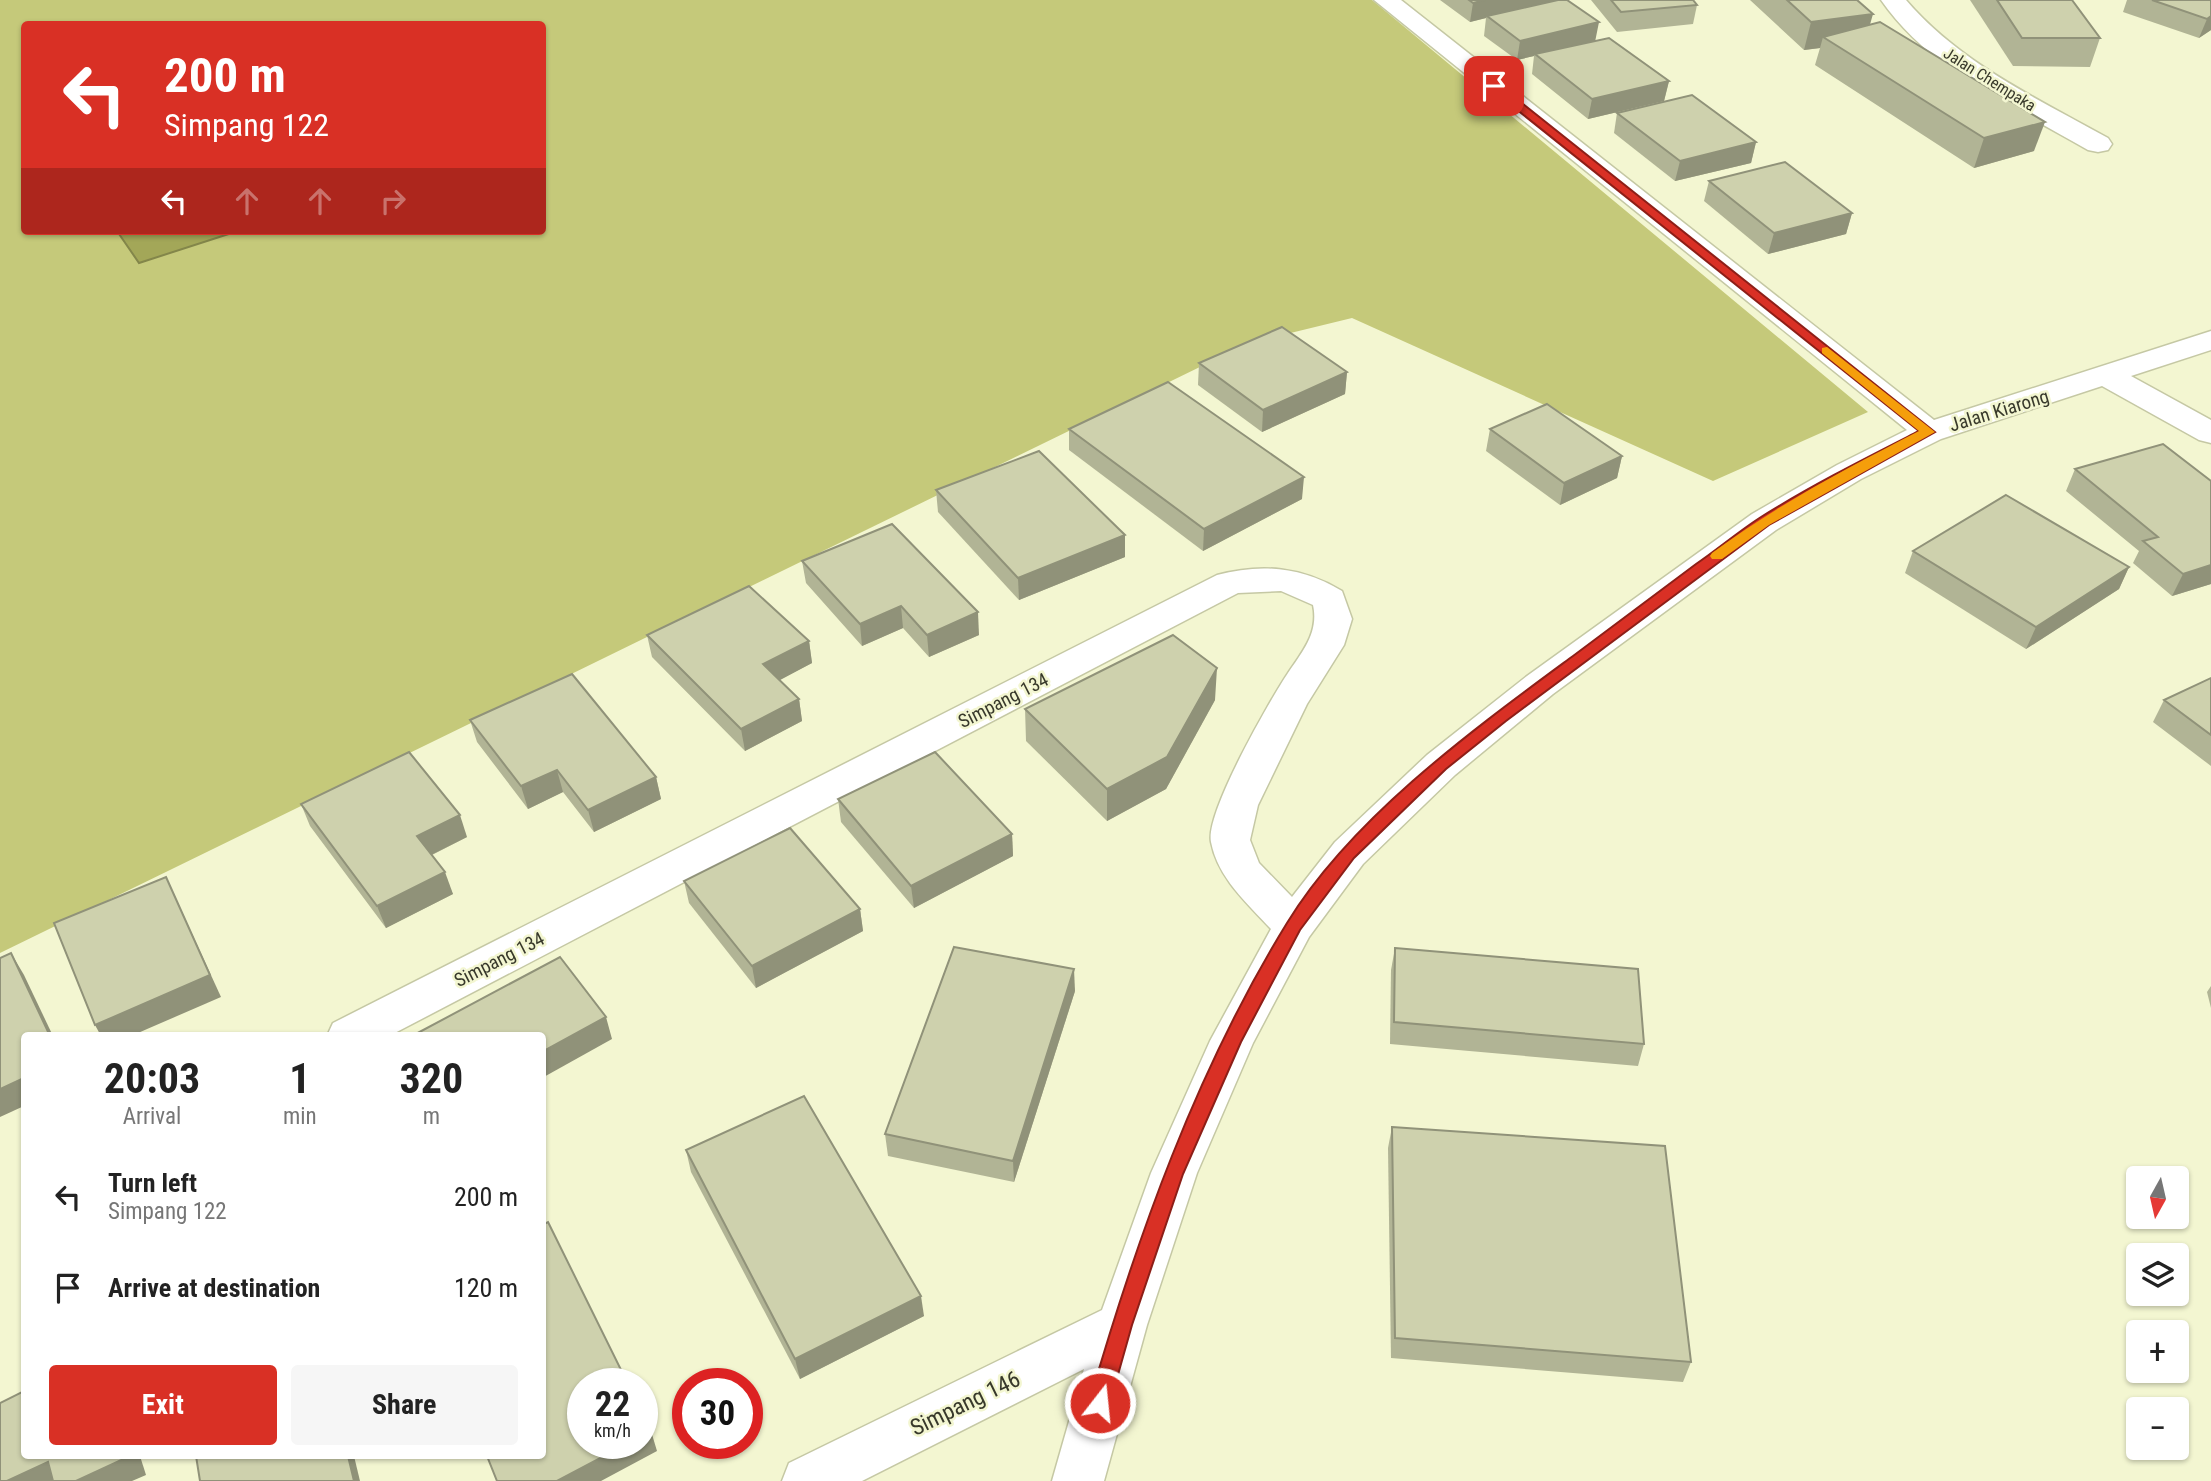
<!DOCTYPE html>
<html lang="en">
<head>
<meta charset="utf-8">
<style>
  body { margin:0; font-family:"Roboto Condensed",sans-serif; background:#f6f6f6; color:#222; height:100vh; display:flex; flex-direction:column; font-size:26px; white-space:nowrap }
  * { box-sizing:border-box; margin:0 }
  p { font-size:23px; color:#767676 }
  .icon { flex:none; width:38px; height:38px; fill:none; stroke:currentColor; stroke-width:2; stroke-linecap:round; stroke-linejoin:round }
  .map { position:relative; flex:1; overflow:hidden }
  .drawer { position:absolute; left:21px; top:1032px; width:525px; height:427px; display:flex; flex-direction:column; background:#fff; border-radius:7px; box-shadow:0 2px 5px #0004 }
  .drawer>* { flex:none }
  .banner { position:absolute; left:21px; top:21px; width:525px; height:214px; border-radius:7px; box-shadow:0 2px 5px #0004; background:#d93025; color:#fff; overflow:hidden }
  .needle { width:46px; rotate:188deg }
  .buttons { position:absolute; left:2126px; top:1166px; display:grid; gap:14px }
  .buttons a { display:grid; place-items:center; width:63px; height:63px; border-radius:7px; background:#fff; box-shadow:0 2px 5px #0004; font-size:35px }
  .speed { position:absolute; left:567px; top:1368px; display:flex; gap:14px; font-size:35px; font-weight:700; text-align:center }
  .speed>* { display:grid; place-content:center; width:91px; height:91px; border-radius:50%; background:#fff; box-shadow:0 2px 5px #0004; line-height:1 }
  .speed small { font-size:18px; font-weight:400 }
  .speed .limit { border:10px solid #d22; background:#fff; color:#111 }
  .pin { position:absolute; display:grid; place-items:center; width:60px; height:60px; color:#fff; margin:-30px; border-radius:14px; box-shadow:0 4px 10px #0006 }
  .me { position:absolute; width:77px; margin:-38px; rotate:16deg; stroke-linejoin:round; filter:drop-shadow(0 0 5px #0008) }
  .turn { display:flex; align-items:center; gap:24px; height:147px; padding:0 28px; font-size:32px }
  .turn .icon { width:91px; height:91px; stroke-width:2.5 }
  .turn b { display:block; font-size:49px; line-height:60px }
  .lanes { display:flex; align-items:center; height:66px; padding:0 28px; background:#0003; justify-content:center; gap:35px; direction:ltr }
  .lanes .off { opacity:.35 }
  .eta { display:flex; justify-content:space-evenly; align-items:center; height:119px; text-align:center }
  .eta b { font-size:42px; font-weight:700; line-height:49px }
  .action { display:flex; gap:14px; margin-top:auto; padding:14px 28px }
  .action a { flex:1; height:80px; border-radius:7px; background:#d93025; color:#fff; font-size:28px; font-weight:700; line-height:80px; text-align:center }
  .action a+a { background:#f6f6f6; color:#222 }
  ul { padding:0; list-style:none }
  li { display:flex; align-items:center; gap:21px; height:91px; padding:0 28px }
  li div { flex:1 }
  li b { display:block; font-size:26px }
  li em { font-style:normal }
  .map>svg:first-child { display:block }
</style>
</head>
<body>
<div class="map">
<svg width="2211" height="1481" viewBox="0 0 2211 1481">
  <rect width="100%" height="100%" fill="#f3f6d1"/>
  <path fill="#c5c97a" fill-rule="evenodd" d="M0,0H1372L1868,412L1713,481L1352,318L1249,343L0,953ZM24,24H542V231H24Z"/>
  <polygon fill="#a3a758" stroke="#83864a" stroke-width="2" points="117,231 238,231 139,263"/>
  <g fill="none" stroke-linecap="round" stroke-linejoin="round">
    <defs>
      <g id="street">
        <path d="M1374,0H1401L1934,420L2211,331V350L2131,376L2211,420V443L2199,440L2102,386L1941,439L1861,479L1776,530L1553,694L1455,775L1363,864L1309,937L1253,1043L1197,1173L1147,1325L1104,1481H1052L1084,1369L862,1481H782L789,1463L1102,1310L1151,1173L1210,1041L1271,929C1247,903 1218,878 1211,842C1205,813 1270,700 1288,673C1303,651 1319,632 1313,605L1281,591L1238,593L389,1036H327L333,1023L1217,575C1262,563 1302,567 1342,591L1352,619L1344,645L1307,704L1258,805L1250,840L1259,863L1292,897L1335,842L1427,755L1527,676L1752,514L1837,465L1907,430Z"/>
        <path d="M1881,0H1906C1960,63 2036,98 2108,138L2112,144L2108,150L2098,152L2088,150C2016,108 1930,71 1881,0Z"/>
      </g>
    </defs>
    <use href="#street" stroke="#c5c8a4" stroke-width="3"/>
    <use href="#street" fill="#fff" fill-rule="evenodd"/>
  </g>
  <g fill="#b1b495">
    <polygon points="1440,0 1553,0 1553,1 1596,41 1669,81 1664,101 1588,119 1532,74 1534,56 1517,60 1484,36 1486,18 1470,22"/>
    <polygon points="1591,0 1693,0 1697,5 1693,24 1617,32"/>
    <polygon points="1750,0 1857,0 1870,25 2034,151 1974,168 1815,65 1820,48 1804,50"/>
    <polygon points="1970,0 2072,0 2100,38 2090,67 2013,66"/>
    <polygon points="2127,0 2211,0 2211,30 2199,38 2123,12"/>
    <polygon points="1617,113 1756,142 1751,163 1675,181 1614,133"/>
    <polygon points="1709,181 1852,213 1846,234 1768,254 1704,201"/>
    <polygon points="1199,363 1347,372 1345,394 1262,432 1198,385"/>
    <polygon points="1069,429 1302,499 1203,551 1069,450"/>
    <polygon points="1490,429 1622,456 1617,478 1560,505 1486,451"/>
    <polygon points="2075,469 2211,481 2211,584 2172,596 2133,563 2139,551 2066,491"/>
    <polygon points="936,490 1125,557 1019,600 938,512"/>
    <polygon points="1913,551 2129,567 2119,589 2026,649 1905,573"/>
    <polygon points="802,561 979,635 929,657 903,628 862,646 806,583"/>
    <polygon points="647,635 809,641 812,663 779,680 799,699 802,721 745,751 652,657"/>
    <polygon points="2211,678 2211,766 2153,722 2164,700"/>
    <polygon points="1215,700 1166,789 1107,821 1026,741 1025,709"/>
    <polygon points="470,720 656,777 661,799 594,832 563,792 528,809 477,742"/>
    <polygon points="838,799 1012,834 1013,856 914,908 841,822"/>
    <polygon points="301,804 467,837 432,855 453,894 386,928 310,826"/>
    <polygon points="684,881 860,909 863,931 756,988 689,903"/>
    <polygon points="1395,948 1644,1044 1638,1066 1390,1044 1391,970"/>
    <polygon points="2211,986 2211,1008 2207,992"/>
    <polygon points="1075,991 1014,1182 888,1156 885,1134"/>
    <polygon points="1392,1127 1691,1362 1683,1382 1391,1358 1388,1148"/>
    <polygon points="686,1150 924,1316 800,1379 691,1172"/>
  </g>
  <g fill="#909279">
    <polygon points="1485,0 1553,0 1553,3 1487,16 1486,18 1470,22 1473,3"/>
    <polygon points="1873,14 1865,42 1823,37 1820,48 1804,50 1811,22"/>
    <polygon points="2211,16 2211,30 2199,38 2207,19"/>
    <polygon points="1599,22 1595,42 1535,54 1534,56 1517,60 1520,41"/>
    <polygon points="1669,81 1664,101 1588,119 1592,99"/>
    <polygon points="2045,122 2034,151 1974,168 1984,138"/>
    <polygon points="1756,142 1751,163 1675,181 1680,161"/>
    <polygon points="1852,213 1846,234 1768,254 1774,233"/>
    <polygon points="1347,372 1345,394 1262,432 1263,410"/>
    <polygon points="1622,456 1617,478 1560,505 1564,483"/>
    <polygon points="1304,477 1302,499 1203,551 1204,529"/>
    <polygon points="1125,535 1125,557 1019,600 1018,578"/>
    <polygon points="2211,565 2211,584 2172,596 2183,574"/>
    <polygon points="2129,567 2119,589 2026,649 2036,627"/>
    <polygon points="901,606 903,628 862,646 860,624"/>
    <polygon points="978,612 979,635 929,657 927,635"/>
    <polygon points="809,641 812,663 767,687 763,664"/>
    <polygon points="1217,668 1215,700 1166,789 1107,821 1107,789"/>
    <polygon points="799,699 802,721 745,751 741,729"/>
    <polygon points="557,770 563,792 528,809 521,786"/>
    <polygon points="656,777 661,799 594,832 588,810"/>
    <polygon points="460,815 467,837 425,858 417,836"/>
    <polygon points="1012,834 1013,856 914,908 911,886"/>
    <polygon points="445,872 453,894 386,928 377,906"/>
    <polygon points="166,877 221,997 131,1036 101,1036 95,1025"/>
    <polygon points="860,909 863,931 756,988 752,966"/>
    <polygon points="11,953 24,975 53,1036 50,1036"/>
    <polygon points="1074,969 1075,991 1014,1182 1013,1161"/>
    <polygon points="606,1017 612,1039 542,1078 542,1052"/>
    <polygon points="24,1078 24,1106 0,1117 0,1089"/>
    <polygon points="921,1296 924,1316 800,1379 795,1359"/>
    <polygon points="651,1431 657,1451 601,1481 557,1481 627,1444 642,1444 642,1436"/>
    <polygon points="130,1456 140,1456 146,1475 132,1481 76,1481"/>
    <polygon points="348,1456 354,1456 360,1481 354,1481"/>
    <polygon points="48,1462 63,1481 7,1481"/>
  </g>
  <g fill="#ced1ad" stroke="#909279" stroke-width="2">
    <polygon points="1469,0 1485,0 1473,3"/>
    <polygon points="1558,0 1567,0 1599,22 1520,41 1487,16"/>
    <polygon points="1611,0 1693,0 1697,5 1621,12"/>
    <polygon points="1787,0 1857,0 1873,14 1811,22"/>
    <polygon points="1997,0 2072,0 2100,38 2022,38"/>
    <polygon points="2152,0 2211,0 2211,16 2207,19"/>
    <polygon points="1880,22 2045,122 1984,138 1823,37"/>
    <polygon points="1609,38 1669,81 1592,99 1535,54"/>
    <polygon points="1692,95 1756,142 1680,161 1617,113"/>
    <polygon points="1785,162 1852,213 1774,233 1709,181"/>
    <polygon points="1282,327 1347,372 1263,410 1199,363"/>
    <polygon points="1168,382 1304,477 1204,529 1069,429"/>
    <polygon points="1547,404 1622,456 1564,483 1490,429"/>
    <polygon points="2163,444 2211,481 2211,565 2183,574 2143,541 2158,537 2075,469"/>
    <polygon points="1039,451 1125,535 1018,578 936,490"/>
    <polygon points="2006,495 2129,567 2036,627 1913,551"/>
    <polygon points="892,524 978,612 927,635 901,606 860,624 802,561"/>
    <polygon points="749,586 809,641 763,664 799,699 741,729 647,635"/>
    <polygon points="1173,635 1217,668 1167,757 1107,789 1025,709"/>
    <polygon points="572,674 656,777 588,810 557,770 521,786 470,720"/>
    <polygon points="2211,678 2211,735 2164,700"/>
    <polygon points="409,752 460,815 417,836 445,872 377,906 301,804"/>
    <polygon points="935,752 1012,834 911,886 838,799"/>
    <polygon points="790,828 860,909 752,966 684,881"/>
    <polygon points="166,877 210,975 95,1025 54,923"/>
    <polygon points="954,947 1074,969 1013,1161 885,1134"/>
    <polygon points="1395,948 1638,969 1644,1044 1394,1022"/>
    <polygon points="11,953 50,1036 24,1036 24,1078 0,1089 0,958"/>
    <polygon points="560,957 606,1017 542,1052 542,1036 412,1036"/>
    <polygon points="804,1096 921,1296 795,1359 686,1150"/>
    <polygon points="1392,1127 1665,1146 1691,1362 1395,1338"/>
    <polygon points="548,1222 628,1384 583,1384 583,1444 627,1444 557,1481 497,1481 487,1456 542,1456 542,1225"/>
    <polygon points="24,1391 24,1456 130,1456 76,1481 53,1481 48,1462 7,1481 0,1481 0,1403"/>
    <polygon points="642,1414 651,1431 642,1436"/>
    <polygon points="196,1456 348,1456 354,1481 200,1481"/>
  </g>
  <path fill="#d93025" stroke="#8d1f18" stroke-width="2" d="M1491,84H1498L1935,432L1769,525L1506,721L1446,769L1354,858L1300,930L1241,1042L1183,1174L1132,1325L1110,1403L1107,1410L1100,1413L1092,1410L1089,1403C1137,1237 1196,1071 1287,923C1352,817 1474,729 1573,656C1614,625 1655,595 1696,564C1718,549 1739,531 1761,517C1812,485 1866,458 1919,431L1491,89Z"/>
  <path fill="#f59e0b" d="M1827,347L1935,432L1769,525L1722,559H1712L1710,556L1712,553C1777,505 1847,468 1919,431L1822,353V348Z"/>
  <g text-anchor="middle" stroke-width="5" stroke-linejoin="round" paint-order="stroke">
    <g font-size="16" fill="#38392b" stroke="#f3f6d1">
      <text transform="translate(1990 79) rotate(32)" y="6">Jalan Chempaka</text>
    </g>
    <g font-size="19" fill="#38392b" stroke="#f3f6d1">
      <text transform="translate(1999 410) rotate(-17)" y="7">Jalan Kiarong</text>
      <text transform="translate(1003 700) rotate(-27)" y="7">Simpang 134</text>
      <text transform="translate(499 959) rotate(-27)" y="7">Simpang 134</text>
    </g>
    <g font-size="23" fill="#38392b" stroke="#f3f6d1">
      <text transform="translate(965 1403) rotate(-26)" y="8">Simpang 146</text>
    </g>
  </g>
</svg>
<div class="buttons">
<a><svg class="needle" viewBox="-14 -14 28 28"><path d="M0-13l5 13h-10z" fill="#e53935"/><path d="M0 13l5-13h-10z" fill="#767676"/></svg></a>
<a><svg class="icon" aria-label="layers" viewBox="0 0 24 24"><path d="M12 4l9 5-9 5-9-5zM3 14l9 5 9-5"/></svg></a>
<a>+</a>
<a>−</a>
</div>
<div class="speed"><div>22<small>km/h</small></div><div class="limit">30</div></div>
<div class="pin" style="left:1494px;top:86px;background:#d93025"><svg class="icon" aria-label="arrive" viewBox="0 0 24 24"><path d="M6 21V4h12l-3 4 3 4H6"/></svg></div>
<svg class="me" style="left:1100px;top:1403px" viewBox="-20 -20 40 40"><circle r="17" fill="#d93025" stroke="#fff" stroke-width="3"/><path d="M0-11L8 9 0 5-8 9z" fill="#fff"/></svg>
<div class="banner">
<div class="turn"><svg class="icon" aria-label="left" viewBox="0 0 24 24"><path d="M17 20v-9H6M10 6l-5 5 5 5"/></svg><div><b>200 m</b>Simpang 122</div></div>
<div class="lanes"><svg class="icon" aria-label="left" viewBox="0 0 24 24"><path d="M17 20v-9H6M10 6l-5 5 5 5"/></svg><svg class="icon off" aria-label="ahead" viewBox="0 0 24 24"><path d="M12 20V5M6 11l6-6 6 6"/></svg><svg class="icon off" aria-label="ahead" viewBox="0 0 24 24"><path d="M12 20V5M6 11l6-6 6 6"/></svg><svg class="icon off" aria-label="right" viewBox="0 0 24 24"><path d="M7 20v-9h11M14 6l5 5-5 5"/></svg></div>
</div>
<section class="drawer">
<div class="eta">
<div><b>20:03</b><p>Arrival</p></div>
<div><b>1</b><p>min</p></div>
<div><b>320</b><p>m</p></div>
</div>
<ul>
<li><svg class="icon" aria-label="left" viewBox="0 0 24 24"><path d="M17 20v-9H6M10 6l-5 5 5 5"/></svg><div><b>Turn left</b><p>Simpang 122</p></div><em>200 m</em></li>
<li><svg class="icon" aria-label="arrive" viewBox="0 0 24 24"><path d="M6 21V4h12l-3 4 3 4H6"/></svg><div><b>Arrive at destination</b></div><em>120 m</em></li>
</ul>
<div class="action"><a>Exit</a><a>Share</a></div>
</section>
</div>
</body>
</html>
